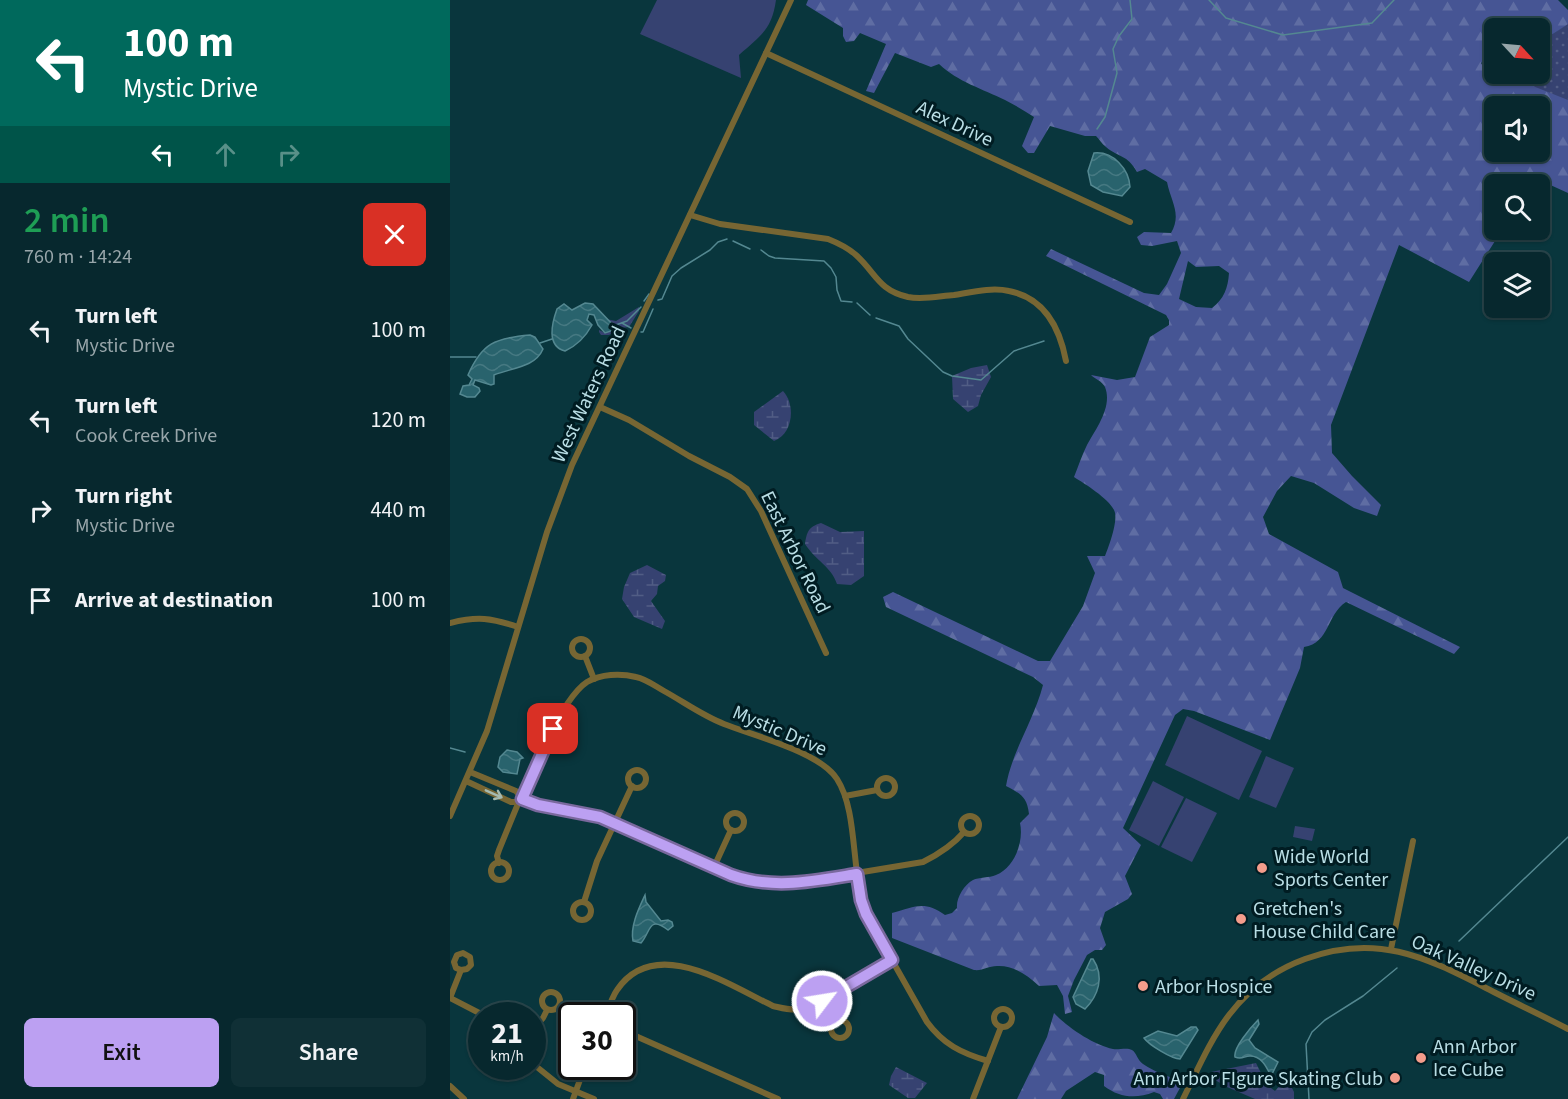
<!DOCTYPE html>
<html lang="en">
<head>
<meta charset="utf-8">
<style>
  body { margin:0; font-family:"Source Sans 3",sans-serif; background:#103036; color:#f1f3f6; height:100vh; display:flex; flex-direction:column; font-size:22px; white-space:nowrap }
  * { box-sizing:border-box; margin:0 }
  p { font-size:20px; color:#98a6aa }
  .icon { flex:none; width:33px; height:33px; fill:none; stroke:currentColor; stroke-width:2; stroke-linecap:round; stroke-linejoin:round }
  .map { position:relative; flex:1; overflow:hidden }
  .panel { display:flex; flex-direction:column; background:#07282e; width:450px }
  .panel>* { flex:none }
  .banner { background:#00695c; color:#fff; overflow:hidden }
  .needle { width:39px; rotate:116deg }
  .tools { position:absolute; left:1034px; top:18px; display:grid; gap:12px }
  .tools a { display:grid; place-items:center; width:66px; height:66px; border-radius:9px; background:#07282e; box-shadow:0 2px 4px #0004,0 0 0 2px #28444a; font-size:30px }
  .speed { position:absolute; left:18px; top:1002px; display:flex; gap:12px; font-size:30px; font-weight:700; text-align:center }
  .speed>* { display:grid; place-content:center; width:78px; height:78px; border-radius:50%; background:#07282e; box-shadow:0 2px 4px #0004,0 0 0 2px #28444a; line-height:1 }
  .speed small { font-size:15px; font-weight:400 }
  .speed .limit { border:3px solid #111; border-radius:9px; background:#fff; color:#111 }
  .pin { position:absolute; display:grid; place-items:center; width:51px; height:51px; color:#fff; margin:-26px; border-radius:12px; box-shadow:0 3px 9px #0006 }
  .me { position:absolute; width:66px; margin:-33px; rotate:59deg; stroke-linejoin:round; filter:drop-shadow(0 0 4px #0008) }
  .turn { display:flex; align-items:center; gap:21px; height:126px; padding:0 24px; font-size:27px }
  .turn .icon { width:78px; height:78px; stroke-width:2.5 }
  .turn b { display:block; font-size:42px; line-height:51px }
  .lanes { display:flex; align-items:center; height:57px; padding:0 24px; background:#0003; justify-content:center; gap:30px; direction:ltr }
  .lanes .off { opacity:.35 }
  .round { display:grid; place-items:center; flex:none; width:63px; height:63px; border-radius:9px; background:#103036 }
  .head { display:flex; align-items:center; justify-content:space-between; height:102px; padding:0 24px }
  h1 { font-size:36px; font-weight:600; line-height:45px; color:#1e9e55 }
  .primary-button { display:flex; gap:12px; margin-top:auto; padding:12px 24px }
  .primary-button a { flex:1; height:69px; border-radius:9px; background:#bca0f2; color:#111; font-size:24px; font-weight:600; line-height:69px; text-align:center }
  .primary-button a+a { background:#103036; color:#f1f3f6 }
  ul { padding:0; list-style:none }
  li { display:flex; align-items:center; gap:18px; height:90px; padding:0 24px }
  li div { flex:1 }
  li b { display:block; font-size:22px }
  li em { font-style:normal }
  main { display:flex; flex:1; min-height:0 }
  .map>svg:first-child { display:block }
</style>
</head>
<body>
<main>
<section class="panel">
<div class="banner">
<div class="turn"><svg class="icon" aria-label="left" viewBox="0 0 24 24"><path d="M17 20v-9H6M10 6l-5 5 5 5"/></svg><div><b>100 m</b>Mystic Drive</div></div>
<div class="lanes"><svg class="icon" aria-label="left" viewBox="0 0 24 24"><path d="M17 20v-9H6M10 6l-5 5 5 5"/></svg><svg class="icon off" aria-label="ahead" viewBox="0 0 24 24"><path d="M12 20V5M6 11l6-6 6 6"/></svg><svg class="icon off" aria-label="right" viewBox="0 0 24 24"><path d="M7 20v-9h11M14 6l5 5-5 5"/></svg></div>
</div>
<div class="head"><div><h1>2 min</h1><p>760 m · 14:24</p></div><a class="round" style="background:#d93025;color:#fff"><svg class="icon" aria-label="close" viewBox="0 0 24 24"><path d="M6 6l12 12M18 6L6 18"/></svg></a></div>
<ul>
<li><svg class="icon" aria-label="left" viewBox="0 0 24 24"><path d="M17 20v-9H6M10 6l-5 5 5 5"/></svg><div><b>Turn left</b><p>Mystic Drive</p></div><em>100 m</em></li>
<li><svg class="icon" aria-label="left" viewBox="0 0 24 24"><path d="M17 20v-9H6M10 6l-5 5 5 5"/></svg><div><b>Turn left</b><p>Cook Creek Drive</p></div><em>120 m</em></li>
<li><svg class="icon" aria-label="right" viewBox="0 0 24 24"><path d="M7 20v-9h11M14 6l5 5-5 5"/></svg><div><b>Turn right</b><p>Mystic Drive</p></div><em>440 m</em></li>
<li><svg class="icon" aria-label="arrive" viewBox="0 0 24 24"><path d="M6 21V4h12l-3 4 3 4H6"/></svg><div><b>Arrive at destination</b></div><em>100 m</em></li>
</ul>
<div class="primary-button"><a>Exit</a><a>Share</a></div>
</section>
<div class="map">
<svg width="1118" height="1099" viewBox="0 0 1118 1099">
  <defs>
    <pattern id="grass-dots" width="8" height="8" patternUnits="userSpaceOnUse" patternTransform="scale(1.5)"><rect width="8" height="8" fill="#364271"/><path d="M2 2h.1M6 6h.1" fill="none" stroke="#515d85" stroke-width="1.8" stroke-linecap="round"/></pattern>
    <pattern id="forest-firs" width="22" height="20" patternUnits="userSpaceOnUse" patternTransform="scale(1.5)"><rect width="22" height="20" fill="#465594"/><path d="M5 1l3.5 6h-7zM16 11l3.5 6h-7z" fill="#5f6da3"/></pattern>
    <pattern id="wetland-marsh" width="20" height="14" patternUnits="userSpaceOnUse" patternTransform="scale(1.5)"><rect width="20" height="14" fill="#364271"/><path d="M1 5h8M5 5V1M11 12h8M15 12V8" fill="none" stroke="#515d85"/></pattern>
    <pattern id="water-waves" width="16" height="10" patternUnits="userSpaceOnUse" patternTransform="scale(1.5)"><rect width="16" height="10" fill="#29636d"/><path d="M0 5q4-4 8 0t8 0" fill="none" stroke="#467982"/></pattern>
  </defs>
  <rect width="100%" height="100%" fill="#09363d"/>
  <g fill="url(#grass-dots)">
    <polygon points="1118,23 1118,102 1052,74 1089,74 1089,33 1103,34"/>
    <polygon points="1044,32 1044,70 1031,65"/>
  </g>
  <g fill="url(#forest-firs)" fill-rule="evenodd">
    <path d="M358,0H1108L1118,10V24L1103,34L1089,33V28C1075,28 1063,23 1049,20L1031,64L1044,70V74H1053L1118,100V193L1085,178L1081,184H1044V230H1052L1019,282L949,245L881,425L882,453L902,476L931,505L927,516L904,508L864,483L841,476L827,491L813,517L819,534L888,572L893,588L1010,647L1004,654L896,602C876,615 880,643 854,647L850,668L820,740L744,711L733,709L725,715L673,828L691,845L675,876L682,894L678,899L655,912L650,928L656,945L652,950H645L637,955L624,980L618,996L622,1012L615,1014L613,996L607,985L589,986C577,975 563,965 547,966C538,966 533,971 524,970L442,938V913C465,907 474,900 495,915L502,913L507,908C506,898 514,885 523,880C529,877 539,878 546,875C565,867 574,841 570,823L579,814C577,797 571,794 556,786C562,751 584,720 593,685L583,677L436,607L433,597L443,592L588,661H600L633,606L645,573L637,556H655C659,546 669,519 664,510C658,498 635,484 624,477C628,467 632,455 637,445C645,430 663,407 655,387C652,381 645,379 641,375L667,380L685,377L700,337L719,325V320L716,315L596,256L601,249L694,293L709,295L717,284L731,253L727,241L702,246L691,245L687,237L694,232L721,233C732,214 721,202 717,182L695,169L687,172C677,154 669,158 656,147C652,144 649,139 646,136H635L600,126L584,153H578L572,146L584,117C575,111 565,105 555,100C533,89 508,82 489,64L481,67L445,53L424,93L416,91L436,44L410,33L404,41L396,42L393,36V28L356,5ZM1044,106H1089V152H1044ZM738,261L746,267L769,266L779,273C778,288 774,299 762,308L746,307L729,299Z"/>
    <path d="M604,1013C618,1028 644,1045 663,1049C669,1050 677,1047 682,1050C687,1053 687,1060 693,1064C704,1072 719,1076 731,1082L732,1084L724,1099H713L710,1094L704,1092C686,1099 670,1098 654,1086V1075L645,1072L616,1091L611,1099H567L597,1037Z"/>
  </g>
  <g fill="url(#wetland-marsh)">
    <polygon points="189,307 189,311 179,327 171,328 159,335 151,335 149,332 149,330 155,333 159,322 156,319 166,321"/>
    <polygon points="537,365 541,377 531,395 528,406 518,412 503,399 502,376 521,368"/>
    <path d="M333,391C346,405 343,434 324,441L304,425V412Z"/>
    <path d="M371,523L390,532L414,531V576L401,585L387,584C381,566 366,561 355,544C357,532 358,527 371,523Z"/>
    <polygon points="197,565 216,575 215,581 208,586 207,594 201,601 215,621 212,629 184,617 172,599 174,587 180,573"/>
    <polygon points="806,1063 817,1085 825,1091 833,1082 838,1080 844,1092 844,1099 805,1099 777,1087 760,1077 761,1072"/>
    <polygon points="446,1067 477,1083 465,1098 458,1098 439,1085 441,1076"/>
  </g>
  <g fill="#364271">
    <path d="M207,0H326C322,30 310,36 289,55L291,78L190,34Z"/>
    <polygon points="737,716 812,751 789,800 715,765"/>
    <polygon points="816,756 844,768 826,808 799,797"/>
    <polygon points="703,781 734,797 709,846 679,830"/>
    <polygon points="736,798 767,813 742,862 711,847"/>
    <polygon points="845,826 865,829 862,841 843,837"/>
  </g>
  <g fill="url(#water-waves)" stroke="#548891" stroke-width="1.5">
    <path d="M644,153C663,151 679,169 680,187L672,196L653,192L641,185L638,171Z"/>
    <path d="M135,303L143,304L163,325L161,331L155,333L148,325L144,315L139,314L137,320L142,325C136,336 126,346 115,351C96,346 102,323 107,309L114,304L122,310Z"/>
    <path d="M80,335L85,337L93,349C85,368 60,368 44,375V384L41,385L25,380L23,385L29,388L30,391L25,397H17L10,394L13,386L19,385L22,379L18,375C32,343 45,338 80,335Z"/>
    <polygon points="57,750 67,752 73,758 70,759 67,774 53,772 48,767 50,757"/>
    <path d="M195,895L196,902L211,921L218,920L222,922L223,926L218,930C198,915 201,932 191,943L183,941C180,926 189,908 195,895Z"/>
    <path d="M641,959H643C655,977 648,996 635,1009L626,1004L623,997Z"/>
    <path d="M808,1020L809,1024L799,1040L805,1048L828,1062L821,1076C817,1068 812,1056 800,1056C794,1056 792,1060 785,1057C783,1048 801,1027 808,1020Z"/>
    <path d="M741,1027H746L748,1030L730,1059C722,1059 699,1045 694,1038L708,1031L727,1036Z"/>
  </g>
  <g fill="none" stroke-linecap="round" stroke-linejoin="round">
    <g stroke="#548891" stroke-width="1.5">
      <polyline points="759,0 776,18 833,35 922,23 944,0"/>
      <polyline points="647,129 655,117 667,73 663,49 669,36 682,19 680,0"/>
      <polyline points="283,241 300,249"/>
      <polyline points="311,250 319,256 325,258 374,261 381,268 386,277 387,290 391,301 402,302"/>
      <polyline points="208,300 212,299 222,276 231,268 260,250 268,242 277,239"/>
      <polyline points="194,301 199,294"/>
      <polyline points="407,303 420,315"/>
      <polyline points="426,318 449,326 458,339 493,372 502,376 531,380 564,351 594,341"/>
      <polyline points="172,323 181,328"/>
      <polyline points="163,326 177,321 191,307"/>
      <polyline points="191,332 193,332 203,309"/>
      <polyline points="90,343 102,339"/>
      <polyline points="0,357 26,357"/>
      <polyline points="0,748 15,752"/>
      <polyline points="1009,941 1118,837"/>
      <polyline points="859,1099 856,1044 862,1032 875,1020 913,996 947,968"/>
    </g>
    <g stroke="#763" stroke-width="6">
      <polyline points="316,53 680,222"/>
      <path d="M240,215L270,224L378,239C388,243 397,247 406,255C426,273 428,290 458,297C473,300 490,296 504,295C522,292 542,287 559,291C595,298 610,329 616,361"/>
      <polyline points="150,407 179,420 239,456 280,477 297,489 311,511 376,653"/>
      <path d="M0,623C28,616 41,618 68,627"/>
      <circle cx="131" cy="648" r="9"/>
      <polyline points="135,656 144,679"/>
      <circle cx="187" cy="779" r="9"/>
      <path d="M20,772L66,791L72,799L88,805L150,817L292,879L319,883L340,884L473,862C489,854 502,846 514,832"/>
      <circle cx="436" cy="787" r="9"/>
      <polyline points="16,781 61,802 66,802 71,799"/>
      <polyline points="395,796 427,790"/>
      <circle cx="285" cy="822" r="9"/>
      <circle cx="520" cy="825" r="9"/>
      <polyline points="0,816 37,731 97,532 122,465 341,0"/>
      <circle cx="50" cy="871" r="9"/>
      <path d="M49,863L47,856L49,850C65,812 106,702 137,682C151,674 170,673 186,677C196,679 205,686 214,691C234,702 253,716 274,724C304,736 370,752 387,779C409,813 400,875 417,916L477,1022C493,1044 511,1053 538,1061"/>
      <polyline points="264,867 281,830"/>
      <polyline points="134,902 147,861 182,786"/>
      <circle cx="132" cy="911" r="9"/>
      <polyline points="941,949 963,841"/>
      <polyline points="11,970 6,968 4,962 7,955 13,953 20,957 21,965 17,969 11,970 0,998 35,1016"/>
      <circle cx="101" cy="1001" r="9"/>
      <polyline points="372,1001 384,1022"/>
      <circle cx="553" cy="1018" r="9"/>
      <path d="M156,1016C159,1007 162,997 167,990C205,934 279,985 323,1006C332,1008 341,1011 351,1009C378,1003 417,975 442,960"/>
      <circle cx="390" cy="1029" r="9"/>
      <polyline points="82,1030 93,1018 97,1010"/>
      <polyline points="172,1030 328,1099"/>
      <polyline points="82,1063 108,1084 144,1099"/>
      <polyline points="0,1086 14,1099"/>
      <polyline points="123,1099 135,1066"/>
      <polyline points="523,1099 551,1027"/>
      <path d="M733,1099C747,1071 760,1040 779,1015C798,990 825,970 855,959C925,933 974,956 1036,988C1063,1002 1091,1015 1118,1029"/>
    </g>
  </g>
  <defs><path id="oneway-shaft" d="M-6 0H5M1.5-3L5.5 0L1.5 3" fill="none" stroke-width="1.6" stroke-linecap="round" stroke-linejoin="round" transform="scale(1.5)"/></defs>
  <use stroke="#a5bab0" href="#oneway-shaft" transform="translate(44 794) rotate(24)"/>
  <g fill="none" stroke-linecap="round" stroke-linejoin="round">
    <defs>
      <path id="route" d="M103,729L72,799L88,805L150,817L281,875C323,890 364,881 407,874L411,900L416,914L442,960L372,1001"/>
    </defs>
    <use href="#route" stroke="#7a689d" stroke-width="15"/>
    <use href="#route" stroke="#bca0f2" stroke-width="10"/>
  </g>
  <g fill="#f49d8c" stroke="#001c22" stroke-width="2">
    <circle cx="812" cy="868" r="6"/>
    <circle cx="791" cy="919" r="6"/>
    <circle cx="693" cy="986" r="6"/>
    <circle cx="971" cy="1058" r="6"/>
    <circle cx="945" cy="1078" r="6"/>
  </g>
  <g text-anchor="middle" stroke-width="6" stroke-linejoin="round" paint-order="stroke">
    <g font-size="20" fill="#b9dee5" stroke="#001c22">
      <text transform="translate(505 123) rotate(25)" y="7">Alex Drive</text>
      <text transform="translate(138 394) rotate(-65)" y="7">West Waters Road</text>
      <text transform="translate(346 552) rotate(64)" y="7">East Arbor Road</text>
      <text transform="translate(330 730) rotate(23)" y="7">Mystic Drive</text>
      <text transform="translate(1024 967) rotate(24)" y="7">Oak Valley Drive</text>
    </g>
    <g font-size="20" fill="#b9dee5" stroke="#001c22" text-anchor="start">
      <text x="824" y="863">Wide World<tspan x="824" dy="23">Sports Center</tspan></text>
      <text x="803" y="915">Gretchen's<tspan x="803" dy="23">House Child Care</tspan></text>
      <text x="705" y="993">Arbor Hospice</text>
      <text x="983" y="1053">Ann Arbor<tspan x="983" dy="23">Ice Cube</tspan></text>
      <text x="933" y="1085" text-anchor="end">Ann Arbor FIgure Skating Club</text>
    </g>
  </g>
</svg>
<div class="tools">
<a><svg class="needle" viewBox="-14 -14 28 28"><path d="M0-13l5 13h-10z" fill="#e53935"/><path d="M0 13l5-13h-10z" fill="#98a6aa"/></svg></a>
<a><svg class="icon" aria-label="sound" viewBox="0 0 24 24"><path d="M4 9h4l5-4v14l-5-4H4zM17 9q2 3 0 6"/></svg></a>
<a><svg class="icon" aria-label="search" viewBox="0 0 24 24"><circle cx="10" cy="10" r="6"/><path d="M15 15l6 6"/></svg></a>
<a><svg class="icon" aria-label="layers" viewBox="0 0 24 24"><path d="M12 4l9 5-9 5-9-5zM3 14l9 5 9-5"/></svg></a>
</div>
<div class="speed"><div>21<small>km/h</small></div><div class="limit">30</div></div>
<div class="pin" style="left:103px;top:729px;background:#d93025"><svg class="icon" aria-label="arrive" viewBox="0 0 24 24"><path d="M6 21V4h12l-3 4 3 4H6"/></svg></div>
<svg class="me" style="left:372px;top:1001px" viewBox="-20 -20 40 40"><circle r="17" fill="#bca0f2" stroke="#fff" stroke-width="3"/><path d="M0-11L8 9 0 5-8 9z" fill="#fff"/></svg>
</div>
</main>
</body>
</html>
